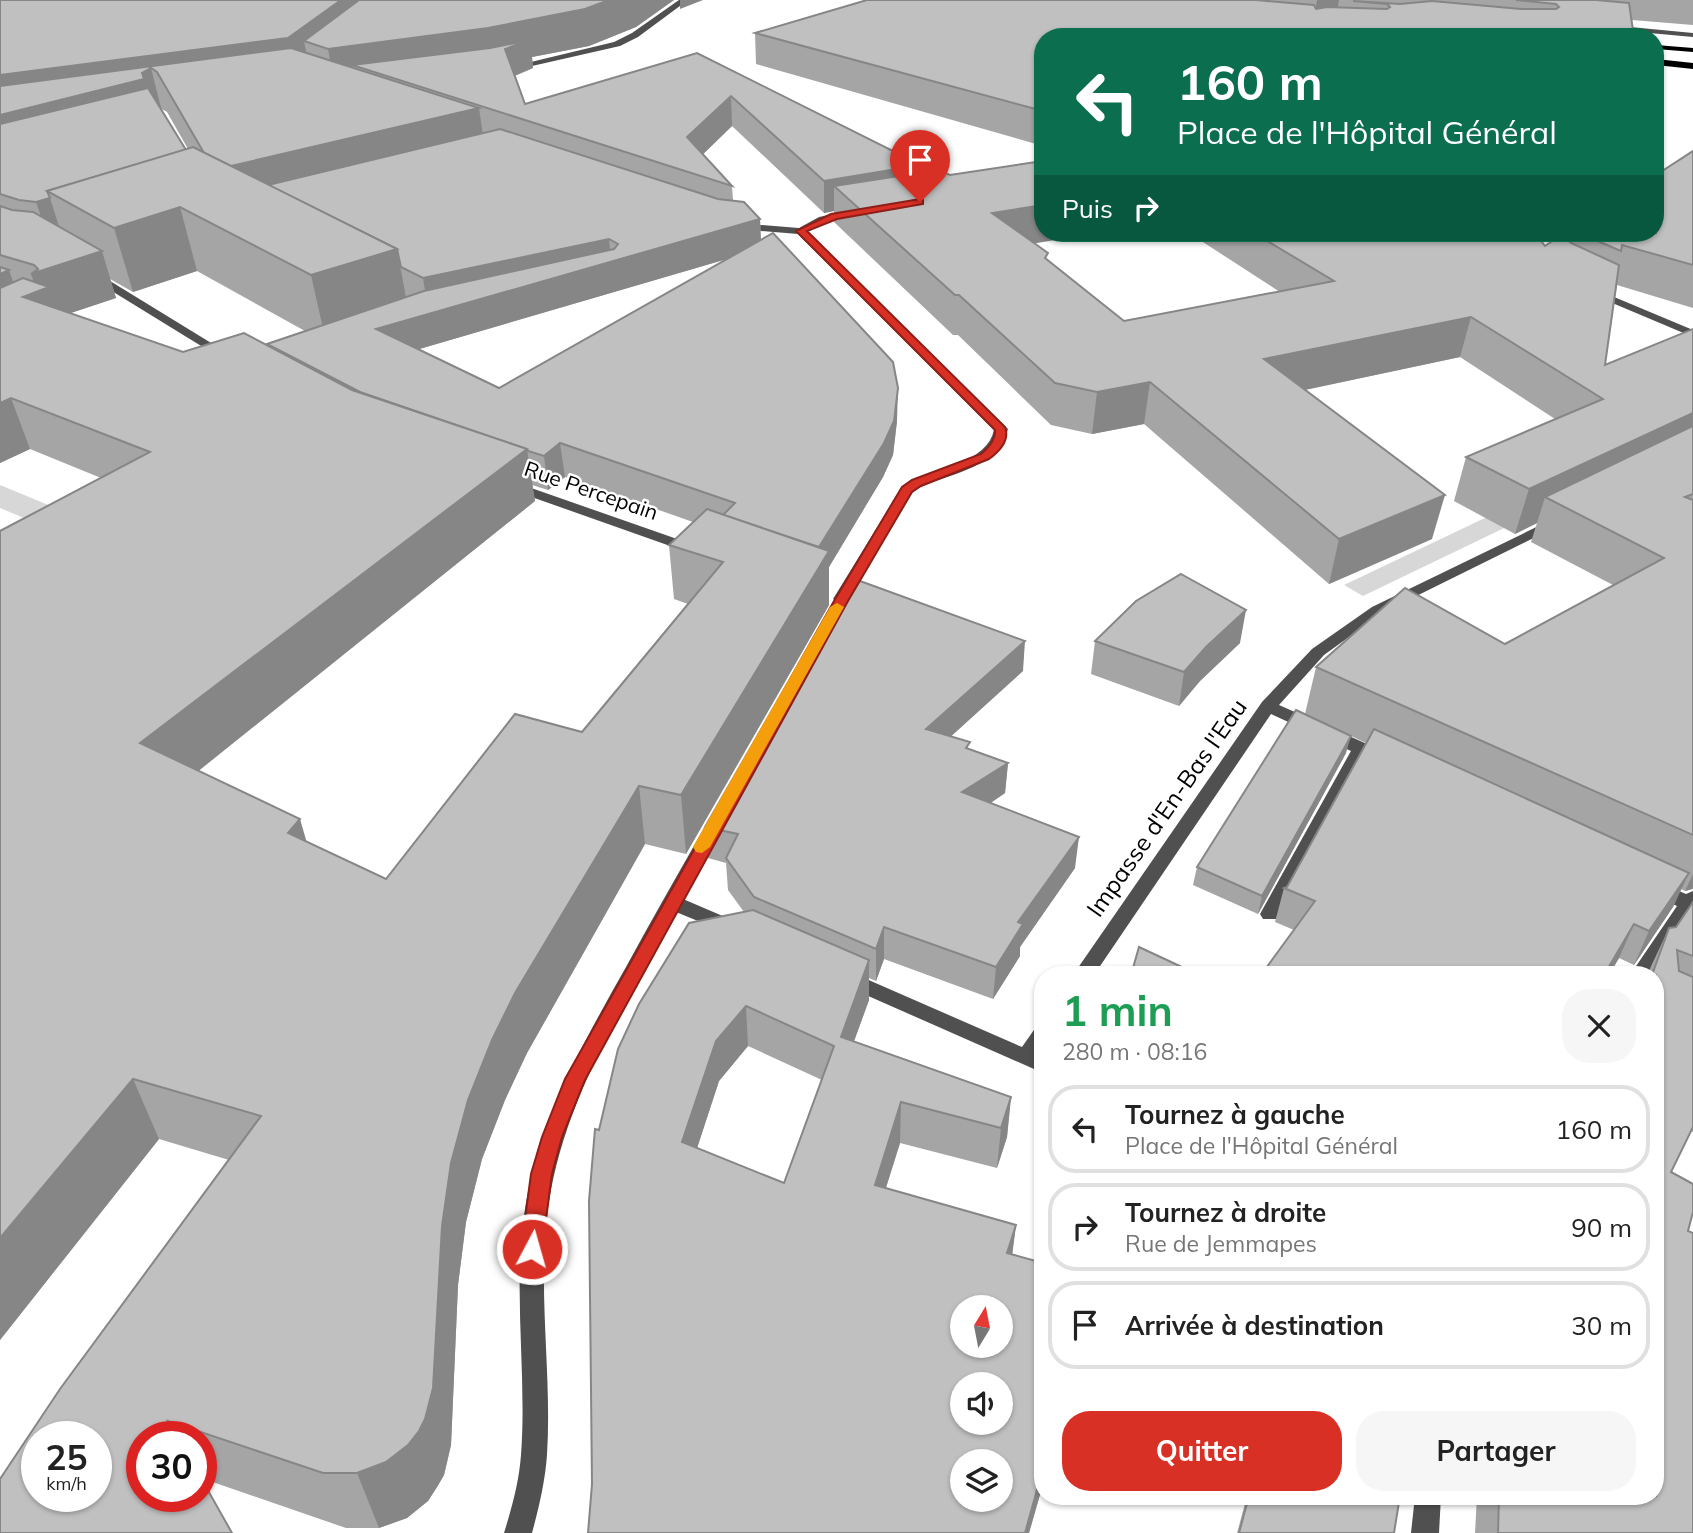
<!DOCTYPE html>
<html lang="fr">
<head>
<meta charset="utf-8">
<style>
  body { margin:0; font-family:Mulish,sans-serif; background:#f6f6f6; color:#222; height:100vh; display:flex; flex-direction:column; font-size:26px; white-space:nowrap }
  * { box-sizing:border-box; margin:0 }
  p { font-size:23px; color:#767676 }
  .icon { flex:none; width:38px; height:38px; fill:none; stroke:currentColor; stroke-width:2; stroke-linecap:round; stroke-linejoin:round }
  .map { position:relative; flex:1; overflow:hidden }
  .sheet { position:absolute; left:1034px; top:966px; width:630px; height:539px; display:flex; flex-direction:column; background:#fff; border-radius:28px; box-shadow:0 2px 5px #0004 }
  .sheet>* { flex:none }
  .top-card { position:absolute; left:1034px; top:28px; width:630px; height:214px; border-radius:28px; box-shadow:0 2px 5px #0004; background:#0b6e4f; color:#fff; overflow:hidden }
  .needle { width:46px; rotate:10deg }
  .buttons { position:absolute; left:950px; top:1295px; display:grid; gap:14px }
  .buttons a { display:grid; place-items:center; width:63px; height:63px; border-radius:50%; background:#fff; box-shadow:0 2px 5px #0004; font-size:35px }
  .speed { position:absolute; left:21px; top:1421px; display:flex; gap:14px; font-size:35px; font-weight:700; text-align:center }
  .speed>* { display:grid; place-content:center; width:91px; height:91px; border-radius:50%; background:#fff; box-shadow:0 2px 5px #0004; line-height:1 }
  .speed small { font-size:18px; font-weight:400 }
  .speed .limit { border:10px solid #d22; background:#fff; color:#111 }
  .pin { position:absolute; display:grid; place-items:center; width:60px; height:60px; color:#fff; margin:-72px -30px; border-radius:50% 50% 50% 0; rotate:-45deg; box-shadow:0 0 7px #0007 }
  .pin .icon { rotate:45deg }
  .me { position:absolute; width:77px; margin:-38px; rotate:6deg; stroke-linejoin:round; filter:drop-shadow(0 0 5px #0008) }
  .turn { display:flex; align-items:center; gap:24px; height:147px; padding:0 28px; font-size:32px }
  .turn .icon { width:91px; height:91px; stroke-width:2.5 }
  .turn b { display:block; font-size:49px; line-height:60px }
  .then { display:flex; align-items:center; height:66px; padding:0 28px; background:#0003; gap:14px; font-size:26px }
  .round { display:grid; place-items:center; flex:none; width:74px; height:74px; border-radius:28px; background:#f6f6f6 }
  .overview { display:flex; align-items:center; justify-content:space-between; height:119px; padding:0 28px }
  h1 { font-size:42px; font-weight:700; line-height:52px; color:#1e9e55 }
  .cta { display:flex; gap:14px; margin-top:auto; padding:14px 28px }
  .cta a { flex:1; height:80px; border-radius:28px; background:#d93025; color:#fff; font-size:28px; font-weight:700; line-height:80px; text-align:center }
  .cta a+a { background:#f6f6f6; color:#222 }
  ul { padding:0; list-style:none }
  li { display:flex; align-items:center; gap:21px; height:88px; margin:0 14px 10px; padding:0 14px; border:4px solid #e0e0e0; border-radius:28px }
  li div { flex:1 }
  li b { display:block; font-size:26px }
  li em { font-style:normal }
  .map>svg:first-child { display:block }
</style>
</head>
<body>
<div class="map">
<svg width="1693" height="1533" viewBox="0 0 1693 1533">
  <rect width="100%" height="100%" fill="#fff"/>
  <g fill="#d7d7d7">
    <polygon points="1693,419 1693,437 1363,596 1344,585"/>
    <polygon points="0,485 92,523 67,536 0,508"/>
  </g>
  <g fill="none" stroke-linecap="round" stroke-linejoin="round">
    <g fill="#505050" fill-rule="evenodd">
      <polygon points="679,0 688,0 638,37 620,46 510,71 506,68 614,42 632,33"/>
      <polygon points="1609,25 1693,33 1693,37 1606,29"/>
      <path d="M856,209L860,210V214L826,221L808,232L1008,429C1000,466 952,474 921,486L912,493L849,599L841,604L833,599L902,487L911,480C939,469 987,462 994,430L798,234L737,229L732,226L737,223L799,228L819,217Z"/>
      <polygon points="89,273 97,273 234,357 224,360 89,277"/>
      <polygon points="1595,289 1693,330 1693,337 1591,294 1591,290"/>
      <polygon points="514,482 700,547 702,550 695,554 690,553 509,489 507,486"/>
      <polygon points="1553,519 1558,520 1560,523 1558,526 1382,613 1324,655 1279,705 1367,744 1392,759 1383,765 1365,757 1277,919 1263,919 1260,914 1351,751 1271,714 1094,975 1073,975 1262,702 1312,649 1372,607"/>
      <path d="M718,813L727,819L683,899L739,923L742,928L739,933L732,935L676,912C623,1007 559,1107 547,1217C538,1296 552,1376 547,1455C545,1482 539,1507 532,1533H504C512,1507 519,1482 521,1455C527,1376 513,1295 524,1216C536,1126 582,1045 626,967C653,917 681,869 709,819Z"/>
      <polygon points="1658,882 1686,894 1693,891 1693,913 1651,975 1630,975 1677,906 1651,894 1648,889 1651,884"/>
      <polygon points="848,971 1022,1047 1036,1027 1043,1025 1043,1049 1039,1054 1043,1056 1043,1073 841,984 838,979 841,974"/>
      <polygon points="1415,1496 1441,1496 1439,1533 1411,1533"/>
    </g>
    <g fill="#000" fill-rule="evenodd">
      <polygon points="1656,45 1693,48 1693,52 1656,49"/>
      <polygon points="1656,59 1693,63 1693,69 1656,65"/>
    </g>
  </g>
  <g fill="#a5a5a5" fill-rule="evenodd">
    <path d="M0,0H674L636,27L589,46L532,57L533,68L515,76L525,104L697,53L920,172L1034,243L1047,260L1124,321L1280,292L1189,233H1535L1545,246L1569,241L1572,233H1656L1693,151V308L1617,285L1605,365L1693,329V889L1685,891L1681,889L1673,907L1634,965L1619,958L1609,975H1261L1294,930L1275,922L1284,888L1287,887L1366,743L1310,717L1346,753L1258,914L1193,885L1197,867L1305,714L1316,667L1505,644L1613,585L1531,542L1537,523L1515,534L1454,501L1466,457L1555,419L1460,357L1305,390L1432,539L1329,584L1144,424L1092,434L1051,425L958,335H953L834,222V211L824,213L732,126L703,154L732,186L733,200L760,219L761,240L897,421L893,455L883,477L829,567V605L686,854L645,844L527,1053L505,1100L482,1159L466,1222L458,1285L451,1445L444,1475L437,1487L428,1501L407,1518L379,1528H346L201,1478V1437H142L0,1533L229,1160L159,1139L0,1340V531L101,478L30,449L0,463ZM160,108L167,112L188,149L186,150ZM727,259L499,388L419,349ZM197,271L305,331L267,345L183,352L70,313L116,298L110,279L133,292ZM565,477L693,522L669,545L674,599L688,604L582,732L386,879L307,842L198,771L535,501L532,485L548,490Z"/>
    <polygon points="867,0 1693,0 1693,25 1632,20 1043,37 1043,146 756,64 755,33"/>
    <polygon points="1095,641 1240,643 1200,681 1179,706 1091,674"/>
    <path d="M1023,671L951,736L970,749L1008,763L1005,793L991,803L1075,868L1020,947V956L993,999L884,959L876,981L869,978V1000L854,1041L1011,1097L1007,1137L997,1168L900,1143L886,1188L1016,1225L1012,1254L1043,1263V1484L1029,1533H588L592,1484L599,1130L744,912L728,890L726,863L708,858L705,827ZM748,1046L822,1080L784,1183L697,1148L719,1081Z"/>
    <polygon points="1693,902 1693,1132 1691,1131 1671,1172 1688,1231 1693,1533 1475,1533 1477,1496 1656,1496 1656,975 1647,975 1669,928 1676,927"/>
    <polygon points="1247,1496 1400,1496 1394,1533 1237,1533"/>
  </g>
  <g fill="#868686">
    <polygon points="341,0 674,0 636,27 589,46 532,57 533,68 509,78 352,65 356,84 335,87 328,49 304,41 309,67 157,72 151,68 161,108 153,112 0,160 0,75"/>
    <polygon points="680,0 703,0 680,9"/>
    <polygon points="1317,0 1339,0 1335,23 1312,28"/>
    <polygon points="731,96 732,126 689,168 687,137"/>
    <polygon points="479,108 485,149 273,202 229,167"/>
    <polygon points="921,165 920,197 834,186 834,211 824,213 824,181"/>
    <polygon points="50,198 64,242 51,246 36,202"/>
    <polygon points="1043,205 1043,233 1097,233 989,251 992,213"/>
    <polygon points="180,207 197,271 133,292 114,228"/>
    <polygon points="760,219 761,249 382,360 376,329 428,309 423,278 609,239 611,262"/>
    <polygon points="397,249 409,314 326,342 311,275"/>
    <polygon points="102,251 116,298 59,317 23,297 37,292 31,274"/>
    <polygon points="9,270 25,317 0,315 0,274"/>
    <polygon points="1471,317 1460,357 1257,400 1264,359"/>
    <polygon points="1150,382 1144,424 1092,434 1097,392"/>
    <polygon points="898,388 897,421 893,455 883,477 829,567 829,605 686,854 681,795 818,550"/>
    <polygon points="11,398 30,449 0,463 0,403"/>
    <polygon points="1693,413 1693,448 1545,497 1537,523 1515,534 1529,489"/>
    <polygon points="560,443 565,477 548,490 544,456"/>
    <polygon points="527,449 535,501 161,801 140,743"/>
    <polygon points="1445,495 1432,539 1329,584 1339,539"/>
    <polygon points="1246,610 1240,643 1200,681 1179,706 1184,672 1206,647"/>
    <polygon points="1025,641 1023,671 925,760 926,729"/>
    <polygon points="1351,736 1346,753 1258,914 1262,896"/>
    <polygon points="1008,763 1005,793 960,823 962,792"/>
    <polygon points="639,786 645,844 527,1053 505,1100 482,1159 466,1222 458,1285 451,1445 444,1475 437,1487 428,1501 407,1518 379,1528 357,1473 442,1226 451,1163 468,1100 492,1040 515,993"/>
    <polygon points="300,819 317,878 288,833"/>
    <polygon points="1079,837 1075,868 1020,947 1020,956 993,999 996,967 1018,922"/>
    <polygon points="1689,873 1673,907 1634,965 1649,931"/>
    <polygon points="1693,874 1693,887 1692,889 1685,891"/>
    <polygon points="1634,924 1619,958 1609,975 1604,975"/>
    <polygon points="884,927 884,959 876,981 876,949"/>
    <polygon points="869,960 869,1000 841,1077 841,1037"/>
    <polygon points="746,1006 748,1046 719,1081 686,1182 682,1142 716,1041"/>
    <polygon points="133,1079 159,1139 0,1340 0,1238"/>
    <polygon points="1011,1097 1007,1137 997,1168 1001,1128"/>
    <polygon points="901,1102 900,1143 874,1225 875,1185"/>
    <polygon points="1016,1225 1011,1264 1007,1253"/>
    <polygon points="1043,1468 1043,1484 1029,1533 1025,1533"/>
  </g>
  <g fill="#c0c0c0" stroke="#868686" stroke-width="2" fill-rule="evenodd">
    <polygon points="0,0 341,0 288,38 0,75"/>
    <polygon points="359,0 609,0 585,9 488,28 328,49 304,41"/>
    <polygon points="867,0 1256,0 1314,5 1316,9 1327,7 1387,9 1390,7 1387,4 1353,1 1400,4 1432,1 1521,9 1556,9 1559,7 1556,4 1516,0 1596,0 1629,3 1634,37 1043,37 1043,111 755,33"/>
    <polygon points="530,40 505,49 525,104 697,53 921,165 824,181 731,96 687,137 732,186 352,65 490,48"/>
    <polygon points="291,48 479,108 231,166 204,153 157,72 151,68 142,73 144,79 0,115 0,86"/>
    <polygon points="148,88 186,150 47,191 50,198 36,202 19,200 0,194 0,124"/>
    <polygon points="500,129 718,199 744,202 760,219 376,329 499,388 773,233 893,362 898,388 894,421 884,443 819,547 723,515 735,503 560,443 544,456 528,451 527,449 360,392 267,344 424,291 614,249 618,244 609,239 423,278 401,267 397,249 268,185"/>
    <polygon points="193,147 397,249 311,275 180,207 114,228 47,191"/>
    <polygon points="1693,151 1693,265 1622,245 1621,251 1579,233 1656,233 1656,175"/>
    <polygon points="1043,161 1043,205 992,213 1048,253 1045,258 1124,321 1334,281 1254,233 1535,233 1545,246 1561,235 1571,243 1619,265 1605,365 1693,329 1693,413 1529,489 1466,457 1603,399 1471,317 1264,359 1445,495 1339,539 1150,382 1097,392 1055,383 959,295 955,295 834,186 938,170 950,175"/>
    <polygon points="0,206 12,210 33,212 102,251 31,274 38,269 34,265 0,255"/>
    <polygon points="0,267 9,270 0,274"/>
    <path d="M23,278L49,287L23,297L183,352L244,333L352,390L527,449L140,743L300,819L288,833L386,879L515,714L582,732L723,562L669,545L707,509L829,551L681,795L639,786L515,993L492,1040L468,1100L451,1163L442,1226L433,1388L425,1419L419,1431L408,1445L386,1462L357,1473H323L168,1421L177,1437H142V1496H201V1478L232,1533H0V1479L60,1389L261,1116L133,1079L0,1238V531L150,452L11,398L0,403V288ZM37,1437H96V1496H37Z"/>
    <polygon points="1693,426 1693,494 1685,497 1693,500 1693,835 1316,667 1405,588 1505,644 1664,558 1545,497"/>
    <polygon points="1181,574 1246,610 1206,647 1184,672 1095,641 1136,601"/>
    <polygon points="849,577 1025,641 926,729 970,742 966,748 1008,763 962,792 1079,837 1018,922 1023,924 996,967 884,927 876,949 754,897 726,858 738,834 705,827"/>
    <polygon points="1296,710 1351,736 1262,896 1197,867"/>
    <polygon points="1374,729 1689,873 1649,931 1634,924 1604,975 1261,975 1315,901 1284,888 1287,887"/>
    <polygon points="1693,902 1693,956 1677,950 1679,971 1693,977 1693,1127 1671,1172 1693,1184 1693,1212 1688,1231 1693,1233 1693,1533 1498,1533 1499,1496 1656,1496 1656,975 1652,975 1669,928 1676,927"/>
    <path d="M753,910L869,960L841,1037L1011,1097L1001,1128L901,1102L875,1185L1016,1225L1007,1253L1043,1263V1468L1025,1533H588L592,1484L589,1201L595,1129L599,1130L618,1049L639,1004L689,923ZM746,1006L834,1046L784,1183L682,1142L716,1041ZM962,1307H1001V1346H962ZM962,1384H1001V1423H962ZM962,1461H1001V1500H962Z"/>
    <polygon points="1139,947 1199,975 1131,975"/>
    <polygon points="1249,1496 1400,1496 1394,1533 1239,1533"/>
  </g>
  <path fill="#d93025" stroke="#8d1f18" stroke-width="2" d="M920,199L923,200V204L837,219L807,231L1005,427C1010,440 1000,451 989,459L921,486L912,492L848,601L585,1080L562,1137L552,1174L542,1249L539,1256L532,1259L524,1256L521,1249L531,1174L542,1137L565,1079L834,601L902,487L912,480L981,454C989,447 995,441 995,430L796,231L831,214Z"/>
  <polygon fill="#f59e0b" points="837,603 844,607 710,847 702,853 696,852 693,847 830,607"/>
  <g text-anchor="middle" stroke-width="5" stroke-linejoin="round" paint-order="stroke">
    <g font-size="21" fill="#000" stroke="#fff">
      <text transform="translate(591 491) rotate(19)" y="7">Rue Percepain</text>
    </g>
    <g font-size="24" fill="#000" stroke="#fff">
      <text transform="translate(1167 808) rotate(-55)" y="8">Impasse d'En-Bas l'Eau</text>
    </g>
  </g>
</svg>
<div class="buttons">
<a><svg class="needle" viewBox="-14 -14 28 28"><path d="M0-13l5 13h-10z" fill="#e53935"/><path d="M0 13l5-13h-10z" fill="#767676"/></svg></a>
<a><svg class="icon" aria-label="sound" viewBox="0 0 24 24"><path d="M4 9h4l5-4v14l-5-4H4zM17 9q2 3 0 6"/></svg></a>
<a><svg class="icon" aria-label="layers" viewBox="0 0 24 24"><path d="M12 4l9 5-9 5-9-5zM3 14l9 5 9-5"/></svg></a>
</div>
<div class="speed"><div>25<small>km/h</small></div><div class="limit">30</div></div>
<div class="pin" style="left:920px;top:202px;background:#d93025"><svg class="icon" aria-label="arrive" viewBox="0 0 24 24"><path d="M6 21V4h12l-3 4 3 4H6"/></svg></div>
<svg class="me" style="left:532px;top:1249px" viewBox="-20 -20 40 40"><circle r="17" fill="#d93025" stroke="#fff" stroke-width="3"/><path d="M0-11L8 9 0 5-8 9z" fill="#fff"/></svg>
<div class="top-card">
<div class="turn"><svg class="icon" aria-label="left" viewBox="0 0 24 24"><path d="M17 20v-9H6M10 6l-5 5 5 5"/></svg><div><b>160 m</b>Place de l'Hôpital Général</div></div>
<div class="then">Puis<svg class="icon" aria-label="right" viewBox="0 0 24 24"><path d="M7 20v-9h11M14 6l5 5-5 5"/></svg></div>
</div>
<section class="sheet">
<div class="overview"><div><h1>1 min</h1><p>280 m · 08:16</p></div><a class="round"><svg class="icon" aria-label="close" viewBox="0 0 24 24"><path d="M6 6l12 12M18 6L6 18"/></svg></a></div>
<ul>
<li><svg class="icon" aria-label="left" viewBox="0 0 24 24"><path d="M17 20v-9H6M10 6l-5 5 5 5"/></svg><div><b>Tournez à gauche</b><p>Place de l'Hôpital Général</p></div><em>160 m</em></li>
<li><svg class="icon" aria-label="right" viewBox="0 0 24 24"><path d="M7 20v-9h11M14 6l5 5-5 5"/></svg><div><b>Tournez à droite</b><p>Rue de Jemmapes</p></div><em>90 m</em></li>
<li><svg class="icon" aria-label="arrive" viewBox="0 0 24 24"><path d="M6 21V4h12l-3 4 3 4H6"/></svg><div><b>Arrivée à destination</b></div><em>30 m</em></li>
</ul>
<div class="cta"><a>Quitter</a><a>Partager</a></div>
</section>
</div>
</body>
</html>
